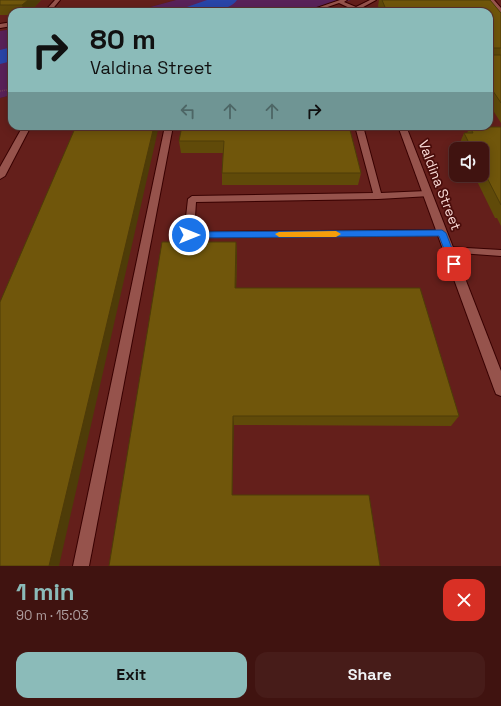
<!DOCTYPE html>
<html lang="en">
<head>
<meta charset="utf-8">
<style>
  body { margin:0; font-family:"Space Grotesk",sans-serif; background:#471c19; color:#f1f3f6; height:100vh; display:flex; flex-direction:column; font-size:15px; white-space:nowrap }
  * { box-sizing:border-box; margin:0 }
  p { font-size:13px; color:#ae9e9f }
  .icon { flex:none; width:22px; height:22px; fill:none; stroke:currentColor; stroke-width:2; stroke-linecap:round; stroke-linejoin:round }
  .map { position:relative; height:566px; overflow:hidden }
  .sheet { display:flex; flex-direction:column; background:#401310; flex:1 }
  .sheet>* { flex:none }
  .top-card { position:absolute; left:8px; top:8px; width:485px; height:122px; border-radius:12px; box-shadow:0 2px 10px #0003,0 0 0 1px #593230; background:#8bbbb9; color:#111; overflow:hidden }
  .tools { position:absolute; left:449px; top:142px; display:grid; gap:8px }
  .tools a { display:grid; place-items:center; width:40px; height:40px; border-radius:8px; background:#401310; box-shadow:0 2px 10px #0003,0 0 0 1px #593230; font-size:20px }
  .pin { position:absolute; display:grid; place-items:center; width:34px; height:34px; color:#fff; margin:-17px; border-radius:8px; box-shadow:0 2px 6px #0006 }
  .me { position:absolute; width:44px; margin:-22px; rotate:90deg; stroke-linejoin:round; filter:drop-shadow(0 0 3px #0008) }
  .turn { display:flex; align-items:center; gap:14px; height:84px; padding:0 16px; font-size:18px }
  .turn .icon { width:52px; height:52px; stroke-width:2.5 }
  .turn b { display:block; font-size:28px; line-height:34px }
  .lanes { display:flex; align-items:center; height:38px; padding:0 16px; background:#0003; justify-content:center; gap:20px; direction:ltr }
  .lanes .off { opacity:.35 }
  .round { display:grid; place-items:center; flex:none; width:42px; height:42px; border-radius:12px; background:#471c19 }
  .headline { display:flex; align-items:center; justify-content:space-between; height:68px; padding:0 16px }
  h1 { font-size:24px; font-weight:600; line-height:30px; color:#8bbbb9 }
  .primary-button { display:flex; gap:8px; margin-top:auto; padding:8px 16px }
  .primary-button a { flex:1; height:46px; border-radius:12px; background:#8bbbb9; color:#111; font-size:16px; font-weight:600; line-height:46px; text-align:center }
  .primary-button a+a { background:#471c19; color:#f1f3f6 }
  .map>svg:first-child { display:block }
</style>
</head>
<body>
<div class="map">
<svg width="501" height="566" viewBox="0 0 501 566">
  <rect width="100%" height="100%" fill="#561915"/>
  <g fill="#641f1b" fill-rule="evenodd">
    <polygon points="0,0 176,0 132,12 12,12 12,29 0,31"/>
    <path d="M351,0H501V566H0V98L12,95V126H489V12H312ZM456,149H482V175H456Z"/>
  </g>
  <g fill="#592259">
    <polygon points="176,0 351,0 312,12 132,12"/>
    <polygon points="12,29 12,95 0,98 0,31"/>
  </g>
  <g fill="none" stroke-linecap="round" stroke-linejoin="round">
    <g fill="#2945a8" fill-rule="evenodd">
      <path d="M207,0H237C227,14 196,12 180,12L184,8Z"/>
      <polygon points="12,47 12,61 0,64 0,50"/>
    </g>
    <defs>
      <g id="lane">
        <polygon points="55,0 60,0 50,12 44,12"/>
        <polygon points="340,0 347,0 344,2 356,7 370,0 376,0 356,11 339,3 313,12 305,12"/>
        <polygon points="489,0 494,0 501,8 501,13"/>
        <polygon points="12,22 12,26 0,28 0,24"/>
        <polygon points="165,126 173,126 89,566 73,566"/>
        <polygon points="355,126 363,126 381,193 427,191 431,194 430,196 378,199 196,202 194,232 442,230 447,233 445,235 186,237 184,235 188,199 192,196 373,193"/>
        <polygon points="449,247 501,250 501,256 446,252 444,250"/>
      </g>
      <g id="street">
        <polygon points="354,8 358,8 360,12 354,12"/>
        <polygon points="23,126 31,126 5,176 0,179 0,167"/>
        <polygon points="398,126 406,126 501,371 501,396 496,394 494,389"/>
      </g>
    </defs>
    <use href="#lane" stroke="#380000" stroke-width="2"/>
    <use href="#street" stroke="#380000" stroke-width="2"/>
    <polyline stroke="#8a5652" stroke-width="1.5" stroke-dasharray="0.5 1.5" stroke-linecap="butt" points="0,91 12,89"/>
    <use href="#lane" fill="#96534c" fill-rule="evenodd"/>
    <use href="#street" fill="#96534c" fill-rule="evenodd"/>
  </g>
  <g fill="#604a09">
    <polygon points="0,0 41,0 30,12 12,12 12,15 0,15"/>
    <polygon points="379,0 490,0 501,13 501,123 489,104 489,12 380,12 378,6"/>
    <polygon points="176,126 349,126 361,173 358,185 222,185 222,173 223,153 181,153 179,141 182,127"/>
    <polygon points="470,127 501,127 501,226 497,218 495,218 474,175 482,175 482,149 461,149 459,145 464,133 467,133"/>
    <polygon points="236,242 237,254 236,288 459,416 451,426 234,425 109,566"/>
  </g>
  <g fill="#4e3c08">
    <polygon points="28,0 41,0 30,12 24,12 22,5"/>
    <polygon points="154,126 159,126 59,566 49,566"/>
    <polygon points="236,242 237,254 236,300 235,288"/>
    <polygon points="233,416 234,425 232,503 232,495"/>
  </g>
  <g fill="#70560b" stroke="#4e3c08">
    <polygon points="0,0 28,0 22,5 0,5"/>
    <polygon points="382,0 490,0 501,13 501,48 493,48 492,50 492,55 501,55 501,103 489,85 489,12 387,12"/>
    <polygon points="76,126 154,126 49,566 0,566 0,302"/>
    <polygon points="182,126 349,126 361,173 222,173 224,141 179,141"/>
    <polygon points="470,127 501,127 501,205 482,168 482,149 472,149 464,133 473,133"/>
    <polygon points="162,242 236,242 235,288 420,288 459,416 233,416 232,495 369,495 380,566 109,566"/>
  </g>
  <polygon fill="#1a73e8" stroke="#114b97" points="442,230 446,233 458,264 457,267 451,267 439,236 189,238 185,235 189,232"/>
  <polygon fill="#f59e0b" points="336,231 341,234 336,237 279,237 275,234 279,232"/>
  <g text-anchor="middle" stroke-width="3.5" stroke-linejoin="round" paint-order="stroke">
    <g font-size="14" fill="#fadad6" stroke="#4a0d0b">
      <text transform="translate(440 185) rotate(69)" y="5">Valdina Street</text>
    </g>
  </g>
</svg>
<div class="tools">
<a><svg class="icon" aria-label="sound" viewBox="0 0 24 24"><path d="M4 9h4l5-4v14l-5-4H4zM17 9q2 3 0 6"/></svg></a>
</div>
<div class="pin" style="left:454px;top:264px;background:#d93025"><svg class="icon" aria-label="arrive" viewBox="0 0 24 24"><path d="M6 21V4h12l-3 4 3 4H6"/></svg></div>
<svg class="me" style="left:189px;top:235px" viewBox="-20 -20 40 40"><circle r="17" fill="#1a73e8" stroke="#fff" stroke-width="3"/><path d="M0-11L8 9 0 5-8 9z" fill="#fff"/></svg>
<div class="top-card">
<div class="turn"><svg class="icon" aria-label="right" viewBox="0 0 24 24"><path d="M7 20v-9h11M14 6l5 5-5 5"/></svg><div><b>80 m</b>Valdina Street</div></div>
<div class="lanes"><svg class="icon off" aria-label="left" viewBox="0 0 24 24"><path d="M17 20v-9H6M10 6l-5 5 5 5"/></svg><svg class="icon off" aria-label="ahead" viewBox="0 0 24 24"><path d="M12 20V5M6 11l6-6 6 6"/></svg><svg class="icon off" aria-label="ahead" viewBox="0 0 24 24"><path d="M12 20V5M6 11l6-6 6 6"/></svg><svg class="icon" aria-label="right" viewBox="0 0 24 24"><path d="M7 20v-9h11M14 6l5 5-5 5"/></svg></div>
</div>
</div>
<section class="sheet">
<div class="headline"><div><h1>1 min</h1><p>90 m · 15:03</p></div><a class="round" style="background:#d93025;color:#fff"><svg class="icon" aria-label="close" viewBox="0 0 24 24"><path d="M6 6l12 12M18 6L6 18"/></svg></a></div>
<div class="primary-button"><a>Exit</a><a>Share</a></div>
</section>
</body>
</html>
